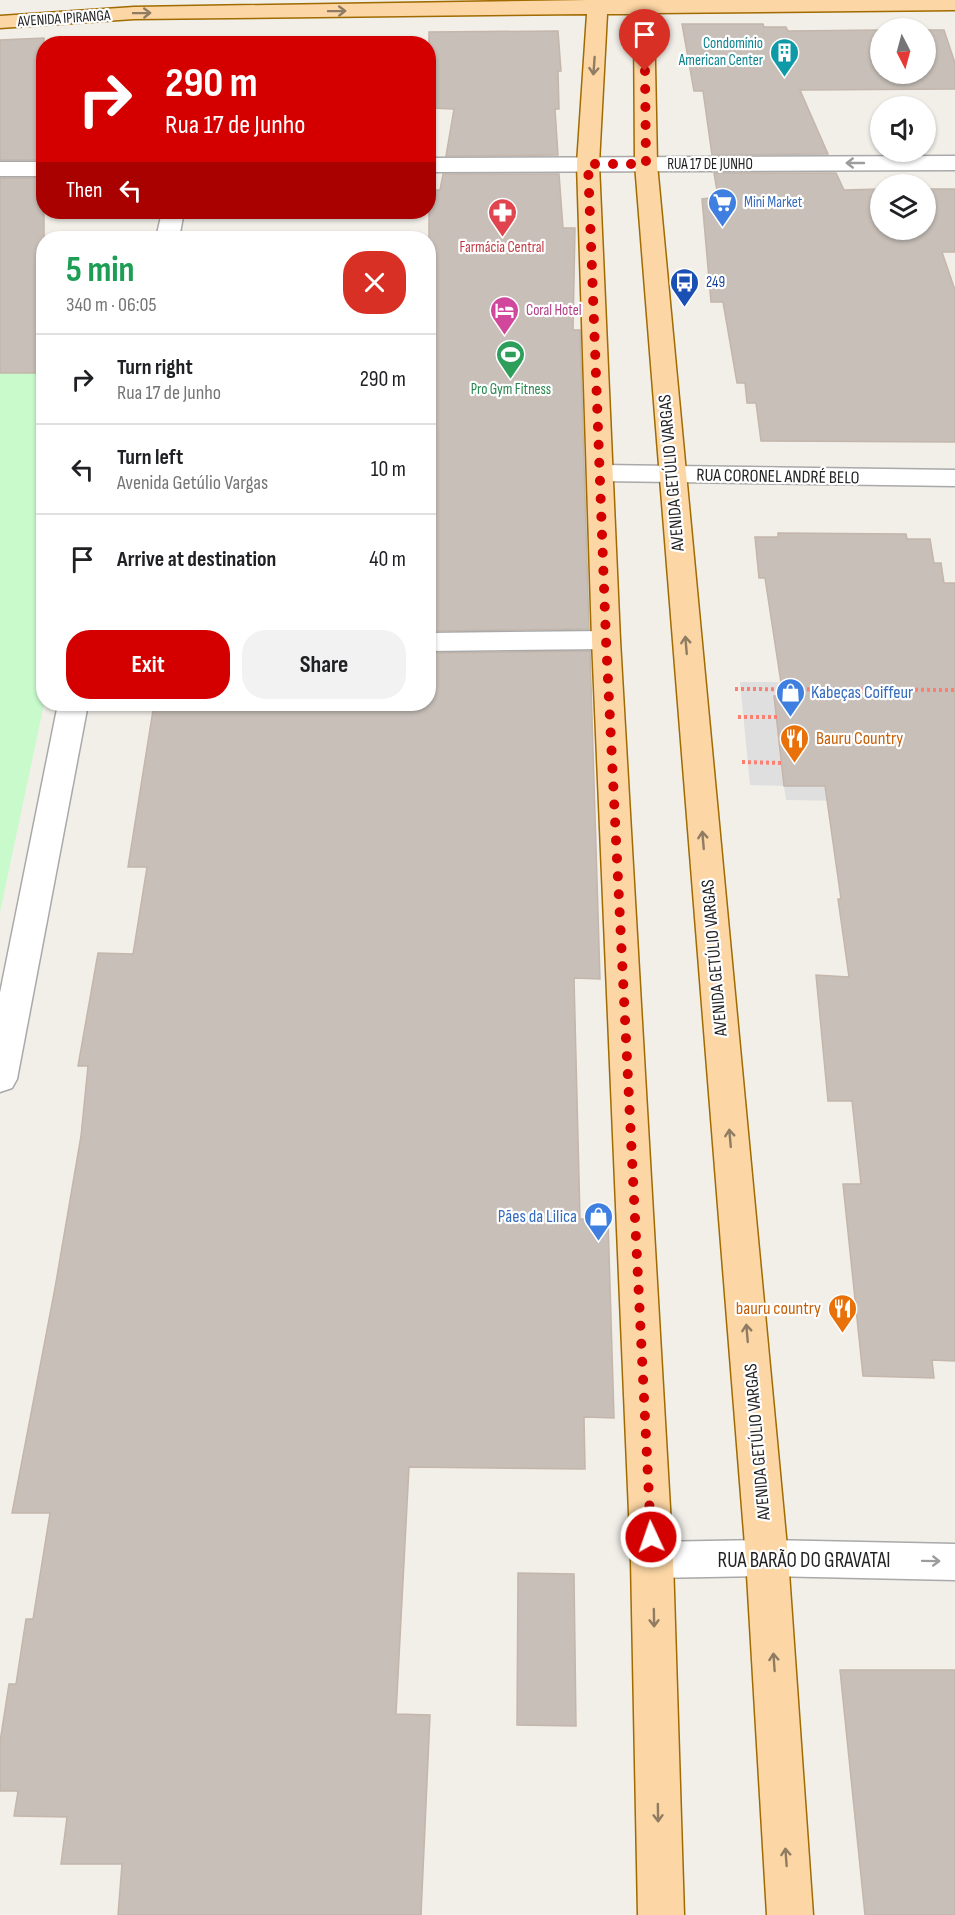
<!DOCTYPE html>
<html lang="en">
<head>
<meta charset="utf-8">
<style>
  body { margin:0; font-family:"Sofia Sans Condensed",sans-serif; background:#f2f2f2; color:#202124; height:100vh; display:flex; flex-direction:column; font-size:22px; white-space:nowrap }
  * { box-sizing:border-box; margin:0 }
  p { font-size:20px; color:#757577 }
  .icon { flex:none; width:33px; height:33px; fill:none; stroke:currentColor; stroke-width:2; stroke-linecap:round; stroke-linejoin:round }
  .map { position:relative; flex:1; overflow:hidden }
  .details { position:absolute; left:36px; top:231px; width:400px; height:480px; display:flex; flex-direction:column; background:#fff; border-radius:24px; box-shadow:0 2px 4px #0004 }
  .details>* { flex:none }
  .top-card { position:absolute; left:36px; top:36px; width:400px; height:183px; border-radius:24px; box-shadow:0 2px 4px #0004; background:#d40000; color:#fff; overflow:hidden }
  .needle { width:39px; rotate:174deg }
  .fabs { position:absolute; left:870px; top:18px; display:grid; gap:12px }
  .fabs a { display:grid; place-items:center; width:66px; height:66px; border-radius:50%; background:#fff; box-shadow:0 2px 4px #0004; font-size:30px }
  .pin { position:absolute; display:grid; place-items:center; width:51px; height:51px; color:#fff; margin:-62px -26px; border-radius:50% 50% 50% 0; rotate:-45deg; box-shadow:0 0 6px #0007 }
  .pin .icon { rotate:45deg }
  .me { position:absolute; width:66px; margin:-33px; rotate:357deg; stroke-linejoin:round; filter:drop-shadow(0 0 4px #0008) }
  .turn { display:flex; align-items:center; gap:21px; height:126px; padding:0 30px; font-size:27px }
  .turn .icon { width:78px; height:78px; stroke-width:2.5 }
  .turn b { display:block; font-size:42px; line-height:51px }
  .then { display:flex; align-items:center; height:57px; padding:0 30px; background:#0003; gap:12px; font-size:22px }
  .round { display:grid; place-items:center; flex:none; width:63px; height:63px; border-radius:24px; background:#f2f2f2 }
  .head { display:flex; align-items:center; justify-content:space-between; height:102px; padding:0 30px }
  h1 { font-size:36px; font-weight:700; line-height:45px; color:#1e9e55 }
  .cta { display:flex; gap:12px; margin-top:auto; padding:12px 30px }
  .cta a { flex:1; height:69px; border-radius:24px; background:#d40000; color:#fff; font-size:24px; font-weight:700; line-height:69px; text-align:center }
  .cta a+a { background:#f2f2f2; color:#202124 }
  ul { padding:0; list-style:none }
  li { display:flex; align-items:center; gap:18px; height:90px; padding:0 30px; border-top:2px solid #e0e0e0 }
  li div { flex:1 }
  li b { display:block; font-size:22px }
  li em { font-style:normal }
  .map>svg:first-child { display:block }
</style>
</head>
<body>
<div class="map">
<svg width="955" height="1915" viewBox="0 0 955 1915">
  <rect width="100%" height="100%" fill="#f2efe9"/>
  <polygon fill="#e0dfdf" points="740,682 955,683 955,803 786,800 784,786 750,785"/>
  <polygon fill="#c8facc" points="0,372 43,372 44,704 0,912"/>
  <g fill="#c7bfb8" stroke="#c4b6ab" stroke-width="1.5">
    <polygon points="682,24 763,24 764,27 786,27 788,31 880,30 880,74 926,74 926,30 944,30 955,63 955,89 800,90 828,154 712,155 703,91 694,91"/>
    <polygon points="558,31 561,71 558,71 559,109 555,109 558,155 446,156 454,109 429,108 429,32"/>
    <polygon points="44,38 44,160 0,160 0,40"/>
    <polygon points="714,173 836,173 844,190 880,189 880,230 926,230 926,189 955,189 955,252 942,252 955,290 955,442 761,441 756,403 747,403 745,383 737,383 723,302 711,302 702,199 718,197"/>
    <polygon points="443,174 559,174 563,228 575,228 573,330 580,330 589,629 429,631 429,190 440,190"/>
    <rect x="0" y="178" width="44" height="195"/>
    <polygon points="778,533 906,534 907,539 930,539 934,563 941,563 944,583 955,583 955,1361 932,1360 934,1378 863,1376 843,1184 861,1184 852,1101 828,1101 816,975 849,977 838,899 841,899 825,786 784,786 774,696 783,696 765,578 759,578 755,537 778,537"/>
    <polygon points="590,651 600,979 574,978 580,1219 608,1219 614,1418 584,1417 585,1469 409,1467 396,1714 430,1715 421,1915 118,1915 122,1864 61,1864 67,1817 14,1816 18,1791 0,1791 0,1742 9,1684 16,1684 26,1619 33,1619 50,1513 12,1513 55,1288 81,1136 88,1066 78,1066 98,953 133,954 147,867 128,867 154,704 429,704 429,653"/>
    <polygon points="518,1573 574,1574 576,1726 517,1725"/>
    <polygon points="840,1670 955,1670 955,1915 865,1915"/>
  </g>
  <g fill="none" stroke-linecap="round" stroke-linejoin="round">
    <defs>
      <g id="minor">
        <polygon points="955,156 955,170 429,172 429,158"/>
        <rect x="0" y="162" width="44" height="14"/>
        <polygon points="162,212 184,212 179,238 156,238"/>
        <polygon points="601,465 955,470 955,486 601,481 592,479 588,473 592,467"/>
        <polygon points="606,631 616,634 620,640 616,646 606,649 429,651 429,633"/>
        <polygon points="58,704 88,704 17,1079 12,1088 0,1092 0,993"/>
        <polygon points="767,1540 955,1544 955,1580 767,1576 652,1578 637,1573 631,1560 637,1547 652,1542"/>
      </g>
      <polygon id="major" points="588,0 955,0 955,10 654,13 657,164 788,1558 813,1915 767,1915 746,1558 635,164 634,14 607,14 599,164 620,640 673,1560 684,1915 638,1915 631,1560 592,640 577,164 587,14 134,19 0,28 0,16 134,7"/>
    </defs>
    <use href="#minor" stroke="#a9a9a9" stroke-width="3"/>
    <use href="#major" stroke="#a06b00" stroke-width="3"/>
    <g stroke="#fa8072" stroke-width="4" stroke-dasharray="3 3" stroke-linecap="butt">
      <polyline points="735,689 955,690"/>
      <polyline points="738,717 777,717"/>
      <polyline points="742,762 782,763"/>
    </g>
    <use href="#minor" fill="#fff" fill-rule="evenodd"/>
    <use href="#major" fill="#fcd6a4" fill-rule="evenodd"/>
  </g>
  <defs><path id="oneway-shaft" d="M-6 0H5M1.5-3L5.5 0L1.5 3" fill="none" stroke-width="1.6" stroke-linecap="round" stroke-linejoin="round" transform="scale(1.5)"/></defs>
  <g stroke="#8f7c63">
    <use href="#oneway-shaft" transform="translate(337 11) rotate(-1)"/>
    <use href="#oneway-shaft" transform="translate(142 13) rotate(-1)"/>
    <use href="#oneway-shaft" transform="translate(594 66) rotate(94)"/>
    <use href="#oneway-shaft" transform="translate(686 645) rotate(-95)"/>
    <use href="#oneway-shaft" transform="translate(703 840) rotate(-95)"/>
    <use href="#oneway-shaft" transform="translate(730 1138) rotate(-95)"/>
    <use href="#oneway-shaft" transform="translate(747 1333) rotate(-95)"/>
    <use href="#oneway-shaft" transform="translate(654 1618) rotate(89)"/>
    <use href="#oneway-shaft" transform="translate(774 1662) rotate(-94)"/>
    <use href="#oneway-shaft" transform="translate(658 1813) rotate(89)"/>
    <use href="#oneway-shaft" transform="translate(786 1857) rotate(-94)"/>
  </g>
  <g stroke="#9c9c9c">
    <use href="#oneway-shaft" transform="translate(855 163) rotate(180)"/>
    <use href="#oneway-shaft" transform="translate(931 1561) rotate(1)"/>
  </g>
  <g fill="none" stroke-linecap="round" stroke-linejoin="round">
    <polyline stroke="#d40000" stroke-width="10" stroke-dasharray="0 18" points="645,71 646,164 588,164 606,640 651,1537"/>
  </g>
  <defs>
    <symbol id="building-pin" viewBox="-11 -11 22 30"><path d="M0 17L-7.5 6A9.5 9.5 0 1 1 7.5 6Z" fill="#0f9aa8" stroke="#fff"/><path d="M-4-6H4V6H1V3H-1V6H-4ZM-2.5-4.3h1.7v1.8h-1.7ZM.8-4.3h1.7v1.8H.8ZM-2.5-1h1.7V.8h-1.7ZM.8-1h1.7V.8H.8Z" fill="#fff"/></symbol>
    <symbol id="supermarket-pin" viewBox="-11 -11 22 30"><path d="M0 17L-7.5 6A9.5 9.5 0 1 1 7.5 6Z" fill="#3f7fe0" stroke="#fff"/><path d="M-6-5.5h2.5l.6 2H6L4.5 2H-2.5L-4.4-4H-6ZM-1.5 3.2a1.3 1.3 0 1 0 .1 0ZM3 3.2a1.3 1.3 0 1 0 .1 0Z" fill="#fff"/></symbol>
    <symbol id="pharmacy-pin" viewBox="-11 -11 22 30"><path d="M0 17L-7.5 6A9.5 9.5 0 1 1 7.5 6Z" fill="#e0444e" stroke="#fff"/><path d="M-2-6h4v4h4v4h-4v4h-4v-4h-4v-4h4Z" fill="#fff"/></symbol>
    <symbol id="bus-pin" viewBox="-11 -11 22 30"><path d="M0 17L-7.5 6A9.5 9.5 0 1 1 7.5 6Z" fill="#1a4fb4" stroke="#fff"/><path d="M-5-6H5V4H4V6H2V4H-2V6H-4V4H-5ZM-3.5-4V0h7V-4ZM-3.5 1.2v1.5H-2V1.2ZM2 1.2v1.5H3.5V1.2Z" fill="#fff"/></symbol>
    <symbol id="hotel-pin" viewBox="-11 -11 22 30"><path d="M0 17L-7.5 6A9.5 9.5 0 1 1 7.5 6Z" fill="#d1479c" stroke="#fff"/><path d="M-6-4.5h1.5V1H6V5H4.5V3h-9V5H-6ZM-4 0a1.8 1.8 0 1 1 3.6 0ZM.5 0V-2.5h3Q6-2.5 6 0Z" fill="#fff"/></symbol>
    <symbol id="stadium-pin" viewBox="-11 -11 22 30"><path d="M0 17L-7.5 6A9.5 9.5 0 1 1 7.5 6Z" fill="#2e9e5b" stroke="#fff"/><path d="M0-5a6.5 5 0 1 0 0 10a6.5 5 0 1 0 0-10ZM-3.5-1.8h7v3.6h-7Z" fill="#fff"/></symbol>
    <symbol id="shop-pin" viewBox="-11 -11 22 30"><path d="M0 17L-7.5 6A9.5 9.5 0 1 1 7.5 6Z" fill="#3f7fe0" stroke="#fff"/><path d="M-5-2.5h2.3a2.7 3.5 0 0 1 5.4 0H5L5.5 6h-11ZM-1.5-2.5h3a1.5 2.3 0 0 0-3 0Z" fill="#fff"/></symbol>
    <symbol id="restaurant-pin" viewBox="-11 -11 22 30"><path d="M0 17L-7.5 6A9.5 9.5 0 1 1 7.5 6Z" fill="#e8710a" stroke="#fff"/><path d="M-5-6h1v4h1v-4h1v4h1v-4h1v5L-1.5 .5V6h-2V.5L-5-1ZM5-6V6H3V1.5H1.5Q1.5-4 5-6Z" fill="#fff"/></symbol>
  </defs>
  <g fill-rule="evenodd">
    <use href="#building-pin" x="768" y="36" width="33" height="45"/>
    <use href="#supermarket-pin" x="706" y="186" width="33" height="45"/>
    <use href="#pharmacy-pin" x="486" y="196" width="33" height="45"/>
    <use href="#bus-pin" x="668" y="266" width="33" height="45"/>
    <use href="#hotel-pin" x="488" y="294" width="33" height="45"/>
    <use href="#stadium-pin" x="494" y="338" width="33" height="45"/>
    <use href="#shop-pin" x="774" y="676" width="33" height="45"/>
    <use href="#restaurant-pin" x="778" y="722" width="33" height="45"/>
    <use href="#shop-pin" x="582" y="1200" width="33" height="45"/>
    <use href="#restaurant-pin" x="826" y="1292" width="33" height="45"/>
  </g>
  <g text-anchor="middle" stroke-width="4.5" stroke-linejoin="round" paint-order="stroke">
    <g font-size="15" fill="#222" stroke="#fff">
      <text transform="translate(64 18) rotate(-4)" y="5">AVENIDA IPIRANGA</text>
      <text x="710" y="169">RUA 17 DE JUNHO</text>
    </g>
    <g font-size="15" fill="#0d838f" stroke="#fff" text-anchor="end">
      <text x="763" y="48">Condomínio<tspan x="763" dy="17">American Center</tspan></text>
    </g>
    <g font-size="15" fill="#366cbe" stroke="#fff" text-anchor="start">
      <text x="744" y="207">Mini Market</text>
    </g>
    <g font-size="15" fill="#be3a42" stroke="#fff">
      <text x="502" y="252">Farmácia Central</text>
    </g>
    <g font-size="15" fill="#164399" stroke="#fff" text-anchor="start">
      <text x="706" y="287">249</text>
    </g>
    <g font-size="15" fill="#b23c85" stroke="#fff" text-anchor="start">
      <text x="526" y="315">Coral Hotel</text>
    </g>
    <g font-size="15" fill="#27864d" stroke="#fff">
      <text x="511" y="394">Pro Gym Fitness</text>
    </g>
    <g font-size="18" fill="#222" stroke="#fff">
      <text transform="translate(671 473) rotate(-95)" y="6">AVENIDA GETÚLIO VARGAS</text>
      <text transform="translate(778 476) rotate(1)" y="6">RUA CORONEL ANDRÉ BELO</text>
      <text transform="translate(714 958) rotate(-95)" y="6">AVENIDA GETÚLIO VARGAS</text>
      <text transform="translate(757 1442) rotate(-95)" y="6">AVENIDA GETÚLIO VARGAS</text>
    </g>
    <g font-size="18" fill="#366cbe" stroke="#fff" text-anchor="start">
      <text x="811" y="698">Kabeças Coiffeur</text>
      <text x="577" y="1222" text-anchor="end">Pães da Lilica</text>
    </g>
    <g font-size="18" fill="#c56008" stroke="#fff" text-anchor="start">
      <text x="816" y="744">Bauru Country</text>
      <text x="821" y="1314" text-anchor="end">bauru country</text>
    </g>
    <g font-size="21" fill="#222" stroke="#fff">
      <text x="804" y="1567">RUA BARÃO DO GRAVATAI</text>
    </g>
  </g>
</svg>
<div class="fabs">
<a><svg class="needle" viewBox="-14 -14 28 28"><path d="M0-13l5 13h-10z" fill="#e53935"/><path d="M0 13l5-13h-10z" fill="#757577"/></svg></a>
<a><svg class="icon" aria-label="sound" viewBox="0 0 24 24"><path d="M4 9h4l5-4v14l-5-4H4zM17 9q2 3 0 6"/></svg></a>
<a><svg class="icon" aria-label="layers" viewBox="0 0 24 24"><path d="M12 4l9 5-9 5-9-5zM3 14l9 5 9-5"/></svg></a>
</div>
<div class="pin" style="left:645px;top:71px;background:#d93025"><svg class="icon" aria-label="arrive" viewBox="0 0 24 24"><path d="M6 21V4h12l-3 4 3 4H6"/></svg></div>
<svg class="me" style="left:651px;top:1537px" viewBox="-20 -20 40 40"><circle r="17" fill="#d40000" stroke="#fff" stroke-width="3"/><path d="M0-11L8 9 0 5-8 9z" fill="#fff"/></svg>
<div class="top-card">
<div class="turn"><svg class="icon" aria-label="right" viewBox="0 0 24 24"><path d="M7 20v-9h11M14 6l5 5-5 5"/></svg><div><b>290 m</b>Rua 17 de Junho</div></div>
<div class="then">Then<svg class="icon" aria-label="left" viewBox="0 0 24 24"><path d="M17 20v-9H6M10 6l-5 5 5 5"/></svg></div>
</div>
<section class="details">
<div class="head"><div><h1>5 min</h1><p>340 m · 06:05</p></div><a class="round" style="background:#d93025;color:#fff"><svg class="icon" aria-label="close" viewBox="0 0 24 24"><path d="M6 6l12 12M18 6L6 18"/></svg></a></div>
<ul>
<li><svg class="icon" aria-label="right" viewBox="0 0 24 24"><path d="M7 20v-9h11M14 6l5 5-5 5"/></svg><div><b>Turn right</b><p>Rua 17 de Junho</p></div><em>290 m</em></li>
<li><svg class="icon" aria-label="left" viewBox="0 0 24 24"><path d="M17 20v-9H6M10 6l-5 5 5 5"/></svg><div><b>Turn left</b><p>Avenida Getúlio Vargas</p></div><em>10 m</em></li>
<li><svg class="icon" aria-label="arrive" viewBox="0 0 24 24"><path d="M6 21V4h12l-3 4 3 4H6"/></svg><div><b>Arrive at destination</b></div><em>40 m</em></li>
</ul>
<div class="cta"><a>Exit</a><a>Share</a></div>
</section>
</div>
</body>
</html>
